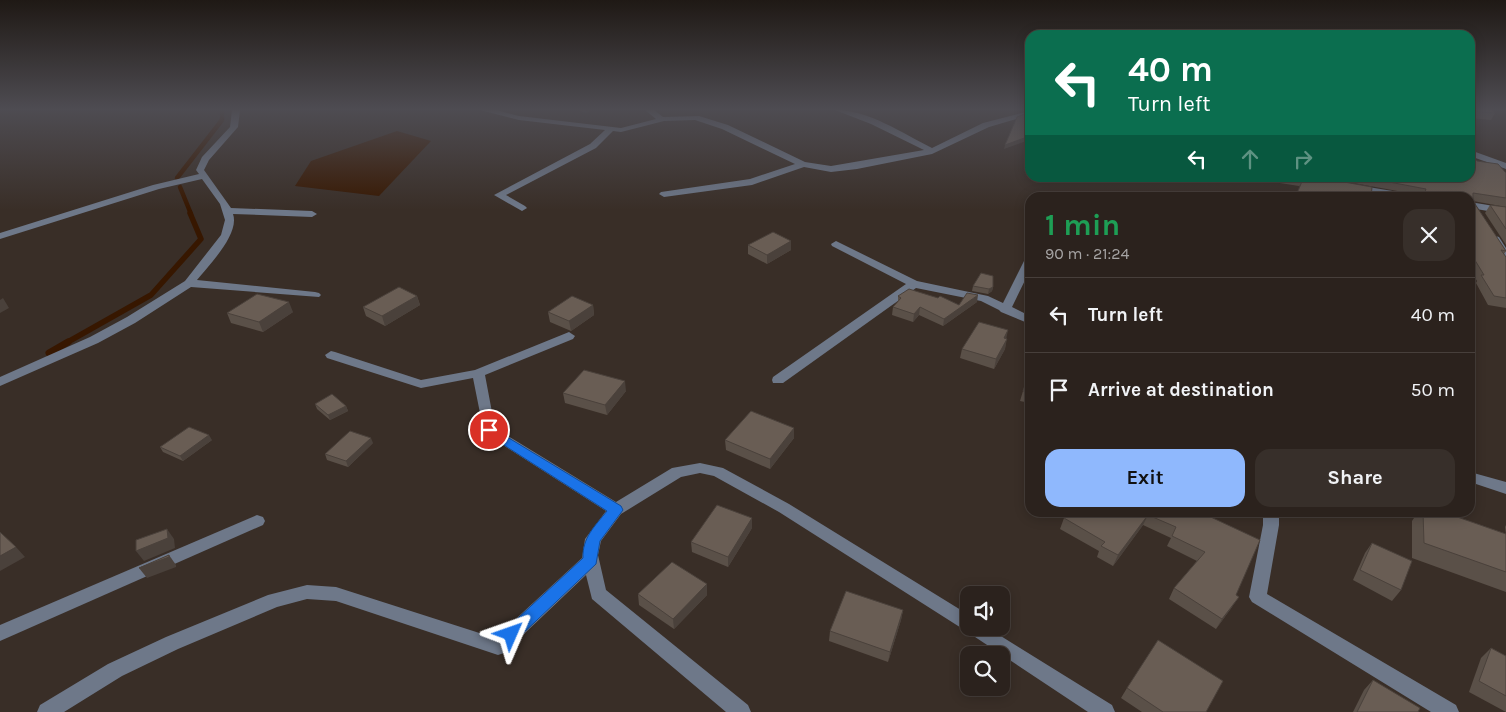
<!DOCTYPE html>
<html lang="en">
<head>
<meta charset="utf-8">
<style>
  body { margin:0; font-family:Karla,sans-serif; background:#372f2a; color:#f1f3f6; height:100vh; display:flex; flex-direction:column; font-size:19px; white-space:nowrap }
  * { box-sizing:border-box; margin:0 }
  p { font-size:16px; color:#a6a4a4 }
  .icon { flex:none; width:28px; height:28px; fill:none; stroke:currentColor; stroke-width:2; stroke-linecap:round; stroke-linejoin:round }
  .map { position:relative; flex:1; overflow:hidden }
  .panel { position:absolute; left:1025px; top:192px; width:450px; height:325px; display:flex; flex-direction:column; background:#2b221d; border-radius:15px; box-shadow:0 2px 12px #0003,0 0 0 1px #473f3b }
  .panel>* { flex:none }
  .guide { position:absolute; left:1025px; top:30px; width:450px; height:152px; border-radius:15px; box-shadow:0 2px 12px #0003,0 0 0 1px #473f3b; background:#0b6e4f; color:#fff; overflow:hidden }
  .controls { position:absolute; left:960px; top:586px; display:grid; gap:10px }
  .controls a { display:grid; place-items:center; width:50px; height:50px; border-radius:10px; background:#2b221d; box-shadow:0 2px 12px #0003,0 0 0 1px #473f3b; font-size:25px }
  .pin { position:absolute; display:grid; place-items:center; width:42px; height:42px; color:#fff; margin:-21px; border:2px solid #fff; border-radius:50%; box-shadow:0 1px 5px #0007 }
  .me { position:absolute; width:55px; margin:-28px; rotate:47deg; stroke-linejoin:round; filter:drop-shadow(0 0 4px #0008) }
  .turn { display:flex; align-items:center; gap:18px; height:105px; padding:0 20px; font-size:22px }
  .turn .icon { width:65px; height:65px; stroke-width:2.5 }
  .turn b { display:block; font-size:35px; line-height:42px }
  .lanes { display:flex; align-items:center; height:48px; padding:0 20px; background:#0003; justify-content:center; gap:25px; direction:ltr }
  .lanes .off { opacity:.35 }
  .round { display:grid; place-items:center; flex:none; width:52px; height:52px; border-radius:15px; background:#372f2a }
  .headline { display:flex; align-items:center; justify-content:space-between; height:85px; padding:0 20px }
  h1 { font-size:30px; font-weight:700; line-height:38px; color:#1e9e55 }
  .button { display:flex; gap:10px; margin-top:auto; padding:10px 20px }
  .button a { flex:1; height:58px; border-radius:15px; background:#8fb8fd; color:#111; font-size:20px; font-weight:700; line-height:58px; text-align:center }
  .button a+a { background:#372f2a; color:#f1f3f6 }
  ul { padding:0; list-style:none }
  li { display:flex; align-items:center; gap:15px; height:75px; padding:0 20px; border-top:1px solid #473f3b }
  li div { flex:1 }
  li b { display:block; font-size:19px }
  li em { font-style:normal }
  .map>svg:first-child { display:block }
</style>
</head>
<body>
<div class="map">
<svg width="1506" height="712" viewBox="0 0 1506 712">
  <rect width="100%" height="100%" fill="#392e27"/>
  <polygon fill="#371700" points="397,131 431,141 379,196 295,186 311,161"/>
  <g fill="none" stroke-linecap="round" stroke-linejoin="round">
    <g stroke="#371700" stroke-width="4.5">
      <polyline points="177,178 222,120 222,110"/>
      <polyline points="180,187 191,214"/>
    </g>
    <polyline stroke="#371700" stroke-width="5.5" points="66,343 151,295 201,239 190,213"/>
    <polyline stroke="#371700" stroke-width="7" points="49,353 68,342"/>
    <g fill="#6e7889" fill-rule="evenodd">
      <path d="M232,110H240L238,127L209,160L204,170L231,208L312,211L317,214L312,217L233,214C240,234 209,265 197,280L315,292L319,293L321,295L319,297L191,287L135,323L98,343L0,386V377L90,337L127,317L185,281L221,235L225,220L220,204L202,179L159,189L0,239V233L153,185L199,174L196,170L202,157L230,127Z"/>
      <path d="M480,110H496L519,116L621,128L656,119L645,110H654L663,117L699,116L728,125L805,162L831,166L924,150L871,124L835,110C869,110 902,133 932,148L983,123L1030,111V115L989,127L932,154L857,169L831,172L804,167L752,185L664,197L659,194L661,192L750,179L795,164L722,129L695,120L664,121L621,132L613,131L596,148L506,195L525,206L527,208L522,211L494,195L590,144L605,130L519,120Z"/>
      <polygon points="1470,150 1506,163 1506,169 1470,156"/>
      <polygon points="1356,185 1417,195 1421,198 1397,198 1353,190 1353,186"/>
      <polygon points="1470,202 1506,208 1506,214 1470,208"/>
      <polygon points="1495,236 1499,237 1506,248 1506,259 1502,258 1490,239"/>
      <polygon points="836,241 917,281 988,296 1003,303 1025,259 1030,256 1030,270 1012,307 1030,316 1030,324 1001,312 999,310 981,301 916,288 783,383 773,383 772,380 773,377 906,284 832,246 831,244"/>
      <polygon points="569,332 575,336 573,339 485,375 495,428 616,502 672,468 700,463 723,468 789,504 969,615 969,628 988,628 1112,705 1115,712 1088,712 966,631 779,512 714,476 700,473 681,477 621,514 601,541 598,555 606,590 748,705 751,712 726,712 592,599 586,575 504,653 498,655 336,601 307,599 277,607 178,649 122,676 64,712 37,712 40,705 108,664 166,637 268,595 307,585 336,587 495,638 582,558 585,539 606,511 484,433 473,378 421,388 327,358 325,355 331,351 335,352 421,380 475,370"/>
      <polygon points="1470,472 1506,482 1506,494 1470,482"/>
      <polygon points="1263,512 1279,512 1279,525 1267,594 1456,705 1459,712 1431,712 1252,602 1249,597 1263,525"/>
      <polygon points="257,515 263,517 265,521 263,525 0,641 0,625"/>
    </g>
  </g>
  <g fill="#5a5048">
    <polygon points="578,110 592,110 586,113"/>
    <polygon points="1470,110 1495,113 1491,120 1470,118"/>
    <polygon points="1477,161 1506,173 1506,207 1473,201 1506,251 1504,254 1506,257 1506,308 1488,305 1476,283 1477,281 1470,269 1470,198 1400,198 1403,192 1326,178 1470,178"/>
    <polygon points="1248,178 1322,178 1299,186"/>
    <polygon points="1490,205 1506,207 1506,245 1485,213"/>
    <polygon points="748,245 791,250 767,264 748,254"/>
    <polygon points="973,286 993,287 992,291 988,294 972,291"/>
    <polygon points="417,296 420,305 385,326 366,316 363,307"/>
    <polygon points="898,296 959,305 977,302 943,326 919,315 913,322 892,315 893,307 898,302"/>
    <polygon points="593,305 594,315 571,331 550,322 548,312"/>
    <polygon points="293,312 263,332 231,323 227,313"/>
    <polygon points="1006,339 1005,349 994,369 960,358 962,349"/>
    <polygon points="1030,374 1030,403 1020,401 1023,391"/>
    <polygon points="626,391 607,415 565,403 563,393"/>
    <polygon points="315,404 346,406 348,411 330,420 317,409"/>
    <polygon points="794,428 794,438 770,469 726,450 725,440"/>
    <polygon points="212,440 183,461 163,452 160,447"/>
    <polygon points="373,443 348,467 327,460 325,454"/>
    <polygon points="1200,512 1236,595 1232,607 1216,629 1169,599 1174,588 1197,561 1167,546 1171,538 1143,525 1113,566 1097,557 1099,551 1060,529 1064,518"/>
    <polygon points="1389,512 1410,512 1406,518"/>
    <polygon points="1418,512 1443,512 1506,534 1505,527 1506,525 1506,592 1412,558 1412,521"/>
    <polygon points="752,528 728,567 692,552 691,542"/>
    <polygon points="1372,543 1401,590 1392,601 1353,580 1365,553"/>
    <polygon points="638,594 707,595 674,629 639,605"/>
    <polygon points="903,610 901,620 888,662 829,641 830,631"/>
    <polygon points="1491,648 1506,656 1506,712 1469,692 1481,658"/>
    <polygon points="1373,680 1418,712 1353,712 1364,690"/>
    <polygon points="1127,688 1206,712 1142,712 1121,698"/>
  </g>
  <g fill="#4a413b">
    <polygon points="586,110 592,110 586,113"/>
    <polygon points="1030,130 1030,131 1026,141 1004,149 1005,145"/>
    <polygon points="791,241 791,250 767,264 767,255"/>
    <polygon points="993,287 992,291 988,294 989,289"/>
    <polygon points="978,295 977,302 943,326 944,319"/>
    <polygon points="417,296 420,305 385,326 382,316"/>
    <polygon points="3,298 9,308 0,313 0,300"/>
    <polygon points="289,302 293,312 263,332 259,322"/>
    <polygon points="593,305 594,315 571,331 569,321"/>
    <polygon points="920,307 919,315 913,322 914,314"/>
    <polygon points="1008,330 1006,340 1004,338"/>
    <polygon points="1007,339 1005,349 994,369 996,359"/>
    <polygon points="625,381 626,391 607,415 605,405"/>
    <polygon points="346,406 348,411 330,420 328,415"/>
    <polygon points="794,428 794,438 770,469 770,459"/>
    <polygon points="209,435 212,440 183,461 180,456"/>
    <polygon points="371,438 373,443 348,467 346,461"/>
    <polygon points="1148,515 1143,525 1113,566 1118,555"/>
    <polygon points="752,518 752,528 728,567 728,557"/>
    <polygon points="167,529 174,539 175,548 144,561 136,551"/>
    <polygon points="16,547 25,557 0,571 0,556"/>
    <polygon points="169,555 176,565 176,567 147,578 139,568"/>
    <polygon points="707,584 707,595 674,629 673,619"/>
    <polygon points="1239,597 1232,607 1216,629 1222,619"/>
    <polygon points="903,610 901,620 888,662 890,652"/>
  </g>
  <g fill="#695d54" stroke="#4a413b">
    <polygon points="1470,110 1492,110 1495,113 1470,111"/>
    <polygon points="1030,112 1030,130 1027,137 1005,145 1017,117"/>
    <polygon points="1470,154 1477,161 1498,164 1506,173 1506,198 1473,193 1473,201 1506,251 1501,250 1506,257 1506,298 1494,296 1481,275 1484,275 1470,252 1470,198 1406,198 1403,192 1425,192 1426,189 1368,178 1470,178"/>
    <polygon points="1296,178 1322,178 1372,187 1371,198 1295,198 1303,179"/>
    <polygon points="1490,205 1506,207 1506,229"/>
    <polygon points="773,232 791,241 767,255 748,245"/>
    <polygon points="981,273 993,276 993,287 989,289 973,286"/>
    <polygon points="399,287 417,296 382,316 363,307"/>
    <polygon points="909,289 938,298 940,296 959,305 967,293 978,295 944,319 920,307 914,314 893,307 901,298 898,296"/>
    <polygon points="257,294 289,302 259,322 227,313"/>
    <polygon points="572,296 593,305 569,321 548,312"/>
    <polygon points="979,322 1008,330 1004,338 1007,339 996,359 962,349"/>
    <polygon points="584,370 625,381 605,405 563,393"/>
    <polygon points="1029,374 1030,374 1030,393 1023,391"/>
    <polygon points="332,394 346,406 328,415 315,404"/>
    <polygon points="751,411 794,428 770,459 725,440"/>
    <polygon points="189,427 209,435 180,456 160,447"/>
    <polygon points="350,431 371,438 346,461 325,454"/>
    <polygon points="717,505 752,518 728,557 691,542"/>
    <polygon points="1068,512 1200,512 1260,540 1236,595 1239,597 1222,619 1174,588 1205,552 1172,536 1176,527 1148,515 1118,555 1101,546 1105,542 1064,518"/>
    <polygon points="1423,512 1443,512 1506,534 1506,572 1424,543"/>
    <polygon points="167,529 168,538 136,551 136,540"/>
    <polygon points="0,532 16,547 0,556"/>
    <polygon points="1372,543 1412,561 1401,590 1360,570"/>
    <polygon points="169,555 169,557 139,568"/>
    <polygon points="672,562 707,584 673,619 638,594"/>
    <polygon points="846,591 903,610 890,652 830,631"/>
    <polygon points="1158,640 1223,681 1206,712 1163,712 1127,688"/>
    <polygon points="1491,648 1506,656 1506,696 1479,681"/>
    <polygon points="1373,680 1420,708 1418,712 1357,712"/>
  </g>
  <linearGradient id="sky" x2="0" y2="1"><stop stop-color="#1f1915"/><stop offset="0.52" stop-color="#4e4c52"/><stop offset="1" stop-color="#4e4c52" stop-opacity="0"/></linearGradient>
  <rect width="1506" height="210" fill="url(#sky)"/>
  <path fill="#1a73e8" stroke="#114b97" d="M489,426L621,506L623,510L600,541L596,564L517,639L511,641L506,639L503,634L506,629L583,558C582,538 595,526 607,511L485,433L483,430Z"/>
</svg>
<div class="controls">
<a><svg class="icon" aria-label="sound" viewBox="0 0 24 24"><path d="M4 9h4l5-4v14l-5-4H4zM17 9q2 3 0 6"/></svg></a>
<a><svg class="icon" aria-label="search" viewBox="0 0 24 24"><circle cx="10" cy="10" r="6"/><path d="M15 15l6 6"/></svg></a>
</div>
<div class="pin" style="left:489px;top:430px;background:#d93025"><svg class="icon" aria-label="arrive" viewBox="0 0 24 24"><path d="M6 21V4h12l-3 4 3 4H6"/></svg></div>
<svg class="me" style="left:511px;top:634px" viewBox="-20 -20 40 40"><path d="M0-17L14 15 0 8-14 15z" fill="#1a73e8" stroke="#fff" stroke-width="4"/></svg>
<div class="guide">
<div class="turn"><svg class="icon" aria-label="left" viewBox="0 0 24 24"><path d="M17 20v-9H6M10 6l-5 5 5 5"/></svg><div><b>40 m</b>Turn left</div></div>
<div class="lanes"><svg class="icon" aria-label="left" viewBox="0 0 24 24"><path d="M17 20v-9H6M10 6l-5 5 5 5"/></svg><svg class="icon off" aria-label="ahead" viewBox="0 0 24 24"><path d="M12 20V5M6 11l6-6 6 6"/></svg><svg class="icon off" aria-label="right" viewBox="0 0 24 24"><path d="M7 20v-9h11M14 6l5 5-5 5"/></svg></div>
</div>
<section class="panel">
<div class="headline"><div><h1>1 min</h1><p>90 m · 21:24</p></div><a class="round"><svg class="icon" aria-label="close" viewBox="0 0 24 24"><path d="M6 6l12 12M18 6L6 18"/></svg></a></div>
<ul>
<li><svg class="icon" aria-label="left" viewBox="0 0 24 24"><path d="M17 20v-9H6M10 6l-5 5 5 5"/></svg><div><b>Turn left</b></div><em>40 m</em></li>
<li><svg class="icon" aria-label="arrive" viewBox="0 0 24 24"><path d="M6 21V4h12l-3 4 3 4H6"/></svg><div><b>Arrive at destination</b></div><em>50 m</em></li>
</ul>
<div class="button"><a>Exit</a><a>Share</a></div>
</section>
</div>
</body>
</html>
